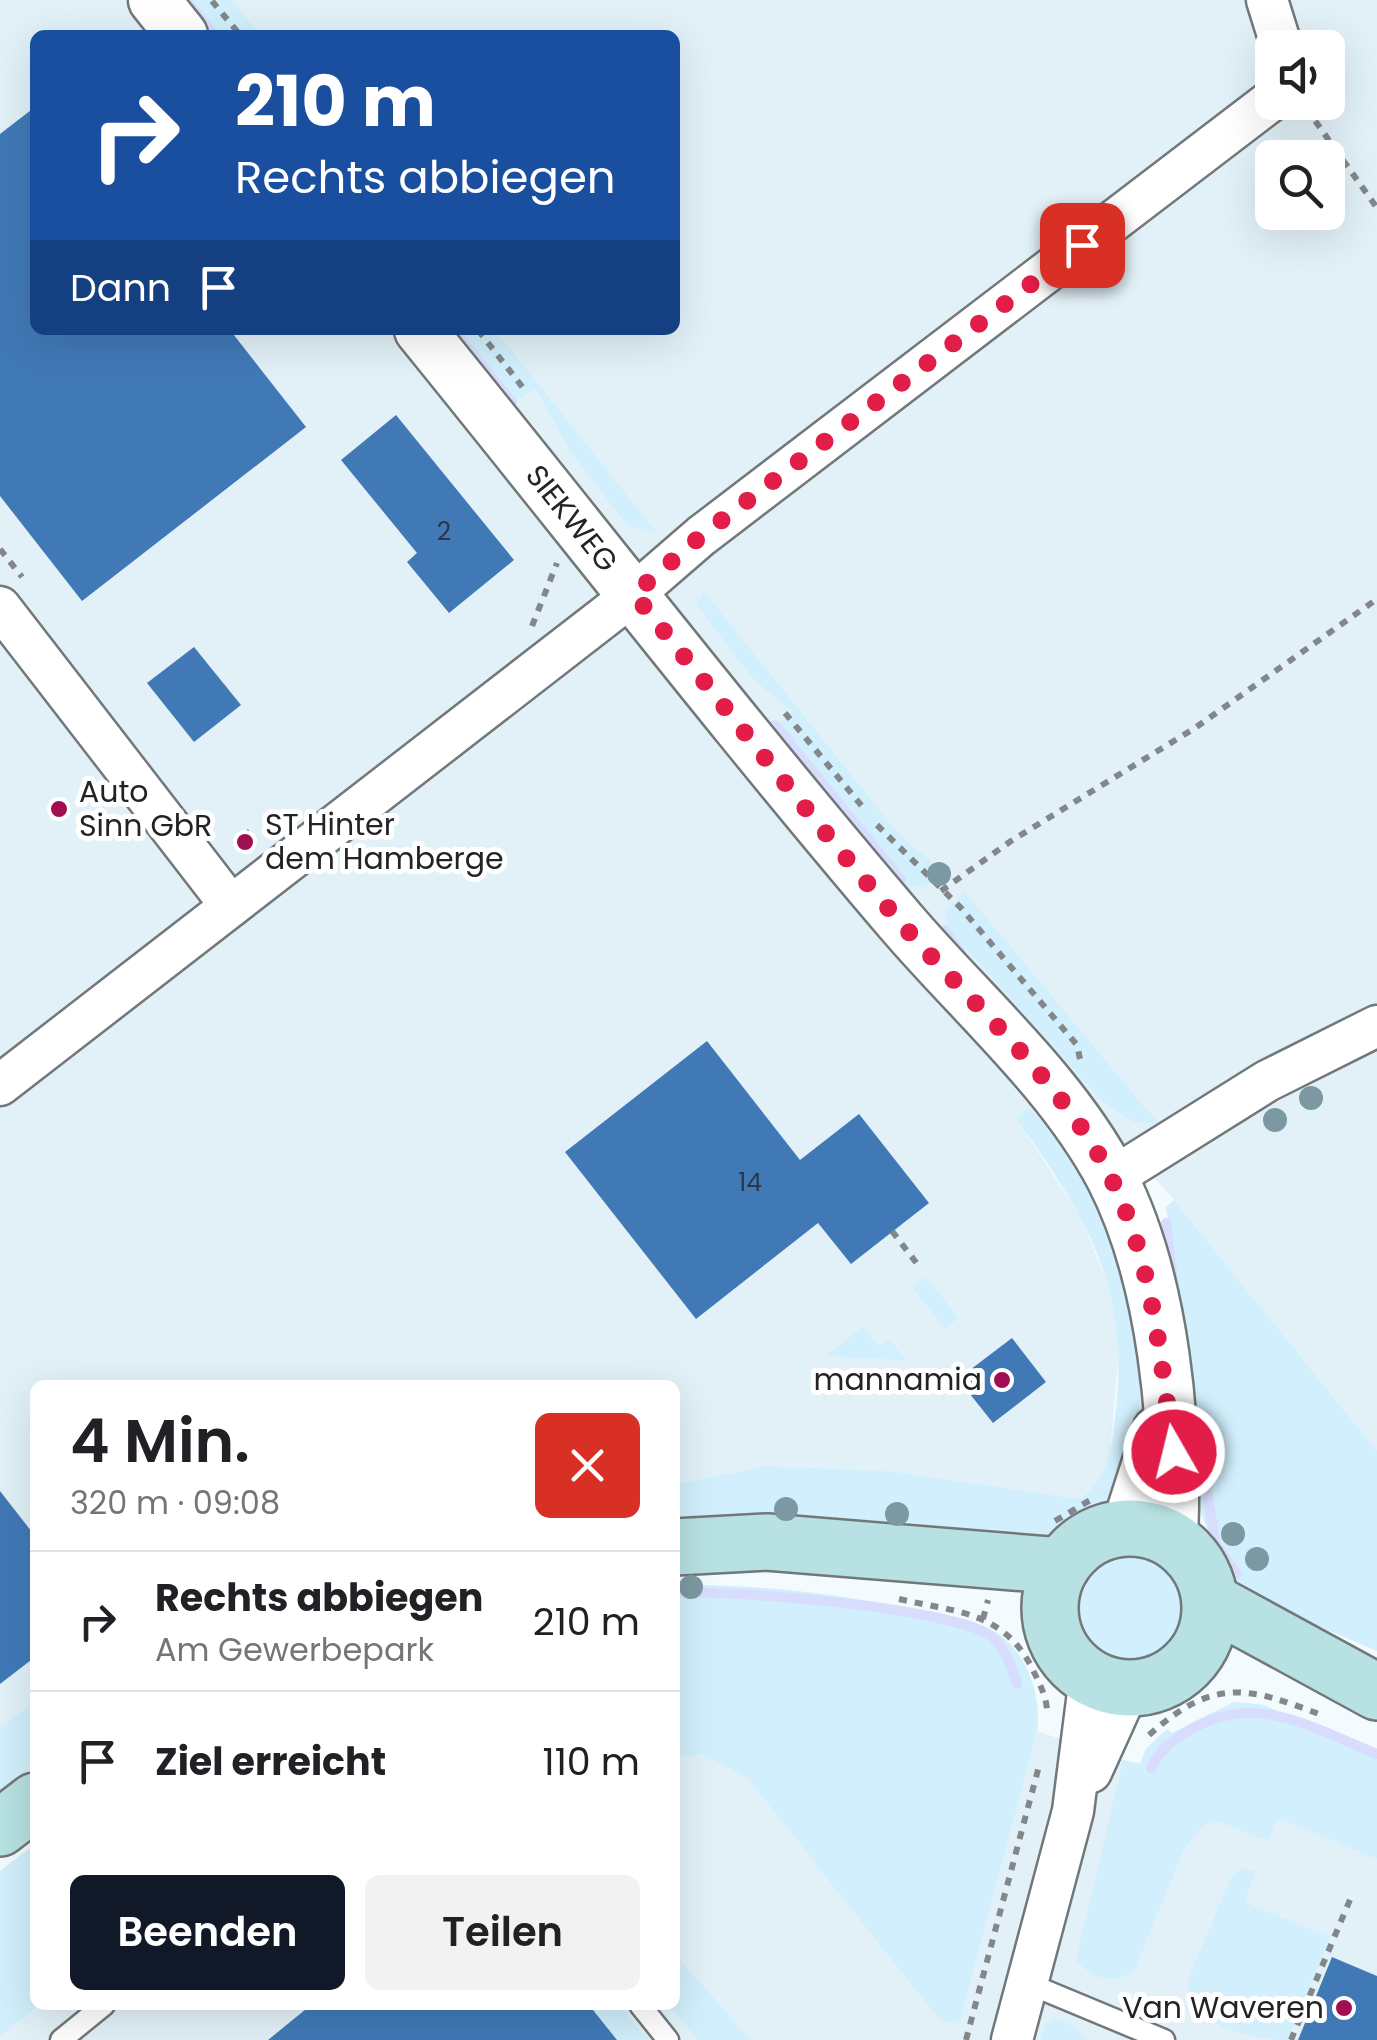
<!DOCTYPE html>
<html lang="de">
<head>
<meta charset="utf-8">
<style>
  body { margin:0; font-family:Poppins,sans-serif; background:#f2f2f2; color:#202124; height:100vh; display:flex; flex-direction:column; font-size:38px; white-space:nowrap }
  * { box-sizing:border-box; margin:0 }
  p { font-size:32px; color:#757577 }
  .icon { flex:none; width:55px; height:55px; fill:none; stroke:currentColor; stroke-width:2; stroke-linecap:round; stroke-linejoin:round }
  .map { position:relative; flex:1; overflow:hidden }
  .sheet { position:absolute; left:30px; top:1380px; width:650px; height:630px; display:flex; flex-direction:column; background:#fff; border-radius:15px; box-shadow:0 10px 40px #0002 }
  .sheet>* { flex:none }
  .hud { position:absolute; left:30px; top:30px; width:650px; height:305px; border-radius:15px; box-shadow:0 10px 40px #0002; background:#1a4fa0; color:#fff; overflow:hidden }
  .tools { position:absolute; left:1255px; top:30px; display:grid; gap:20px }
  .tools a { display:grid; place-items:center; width:90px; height:90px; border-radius:15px; background:#fff; box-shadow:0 10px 40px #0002; font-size:50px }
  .pin { position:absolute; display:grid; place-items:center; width:85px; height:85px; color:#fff; margin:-42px; border-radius:20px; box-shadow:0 5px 15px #0006 }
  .me { position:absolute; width:110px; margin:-55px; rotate:352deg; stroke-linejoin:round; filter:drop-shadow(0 0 8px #0008) }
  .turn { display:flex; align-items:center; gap:35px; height:210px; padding:0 40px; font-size:45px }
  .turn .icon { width:130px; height:130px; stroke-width:2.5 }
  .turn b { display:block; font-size:70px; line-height:85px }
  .then { display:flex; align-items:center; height:95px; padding:0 40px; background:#0003; gap:20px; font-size:38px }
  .round { display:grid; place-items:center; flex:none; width:105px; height:105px; border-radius:15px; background:#f2f2f2 }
  .overview { display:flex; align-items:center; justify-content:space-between; height:170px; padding:0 40px }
  h1 { font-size:60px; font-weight:600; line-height:75px }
  .button { display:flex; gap:20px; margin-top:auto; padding:20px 40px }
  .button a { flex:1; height:115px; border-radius:15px; background:#111827; color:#fff; font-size:40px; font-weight:600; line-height:115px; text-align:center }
  .button a+a { background:#f2f2f2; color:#202124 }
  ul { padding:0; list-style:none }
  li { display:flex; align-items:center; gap:30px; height:140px; padding:0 40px; border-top:2px solid #e0e0e0 }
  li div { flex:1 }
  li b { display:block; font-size:38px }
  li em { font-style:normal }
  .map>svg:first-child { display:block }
</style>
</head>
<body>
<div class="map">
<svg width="1377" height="2040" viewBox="0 0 1377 2040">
  <rect width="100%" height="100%" fill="#f4fbfe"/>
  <g fill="#e2f1f8" fill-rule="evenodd">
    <path d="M0,0H1377V1451L1174,1200L1082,1097L1044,1123L1029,1107L1016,1118L1080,1216L1115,1302L1120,1339L1110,1454L1097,1486L1081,1499L890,1471L767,1466L675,1484V1385H35V1737L0,1766ZM35,35H675V330H35ZM1272,48H1328V102H1272ZM1272,158H1328V212H1272Z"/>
    <polygon points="675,1605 1009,1692 1037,1731 1123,1760 1140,1764 1146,1749 1167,1729 1172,1733 1234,1702 1264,1705 1377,1758 1377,2040 0,2040 0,1887 35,2005 675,2005"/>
  </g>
  <g fill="#d1effc">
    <polygon points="176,0 232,0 260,35 205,35"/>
    <polygon points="442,330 495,330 656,532 627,525 572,454 536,389 518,399 503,399"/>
    <polygon points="704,592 898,833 946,875 923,886 901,887 769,725 773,721 781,723 792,711 753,679 697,605"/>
    <polygon points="965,892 1146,1109 1159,1123 1133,1122 1102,1101 949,930 944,912"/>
    <path d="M1029,1107C1067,1149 1106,1197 1123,1252C1148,1340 1164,1517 1045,1540C993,1549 939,1526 887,1522C816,1518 746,1525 675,1530V1484L767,1466L890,1471L1081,1499C1108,1476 1111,1452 1115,1417C1131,1288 1088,1220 1016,1118Z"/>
    <polygon points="1174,1200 1377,1451 1377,1651 1250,1597 1232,1578 1213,1544 1197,1503 1195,1394 1166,1207"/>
    <polygon points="926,1277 958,1318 945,1329 913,1288"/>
    <polygon points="863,1327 879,1347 889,1339 905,1360 826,1356"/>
    <circle cx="1130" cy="1611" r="58"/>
    <path d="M675,1585C756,1584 833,1593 912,1609C940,1614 969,1617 994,1631C1027,1651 1042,1696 1037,1731L959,2024L939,2019L747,1777L703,1754L675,1757Z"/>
    <polygon points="35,1701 35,1781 0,1809 0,1728"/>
    <path d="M1234,1702L1264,1705L1377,1758V1859L1278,1818L1268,1841L1220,1822L1205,1824L1184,1849L1134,1971C1110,1985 1093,1979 1076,1960L1123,1760L1140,1764L1146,1749L1167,1729L1172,1733Z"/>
    <polygon points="35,1844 35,2005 39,2005 0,2036 0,1871"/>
    <path d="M1242,1868L1256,1871L1244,1902L1330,1937L1288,2040C1253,2040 1186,2025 1187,1982L1231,1877Z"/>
    <polygon points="675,1954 750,2040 698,2040 669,2005 675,2005"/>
    <polygon points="589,2005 619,2005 648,2040 617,2040"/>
    <polygon points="1053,2018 1069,2023 1087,2040 1040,2040 1044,2026"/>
  </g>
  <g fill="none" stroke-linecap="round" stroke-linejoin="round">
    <g stroke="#d8ddfd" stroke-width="10">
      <polyline points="186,0 214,35"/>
      <polyline points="453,330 512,402"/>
      <polyline points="775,725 901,880"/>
      <polyline points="944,930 961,953"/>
      <polyline points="1166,1223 1173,1281"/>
      <polyline points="1193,1407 1216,1545 1237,1574"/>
      <path d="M675,1593C726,1589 957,1608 992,1637C1006,1649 1012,1668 1017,1684"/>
      <path d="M1151,1768C1161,1749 1172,1741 1190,1730C1257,1691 1312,1728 1377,1754"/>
    </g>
  </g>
  <g fill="#4179b7">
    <polygon points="35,107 35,330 230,330 306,427 82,601 0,496 0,134"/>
    <polygon points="396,415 514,560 449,613 407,562 417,553 341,460"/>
    <polygon points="194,647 241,705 194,742 147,683"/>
    <polygon points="248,829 254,838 243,846 237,837"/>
    <polygon points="707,1041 800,1160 859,1114 929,1203 851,1264 818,1223 696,1319 565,1152"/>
    <polygon points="1012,1338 1046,1382 993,1423 958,1379"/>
    <polygon points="0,1491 35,1536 35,1657 0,1684"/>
    <polygon points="1332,1957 1377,1976 1377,2040 1298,2040"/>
    <polygon points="311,2005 589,2005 617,2040 268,2040"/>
  </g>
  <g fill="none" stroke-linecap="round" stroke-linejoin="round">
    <defs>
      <g id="service">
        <polyline points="1027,1983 1164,2040"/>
        <polyline points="640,2005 668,2040"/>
        <polyline points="61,2040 104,2005"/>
      </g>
      <g id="minor">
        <polyline points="1267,0 1282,48"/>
        <polyline points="0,607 231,906"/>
        <polyline points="0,1085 634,594 701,536 1272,100"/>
        <polyline points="1112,1178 1267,1081 1377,1026"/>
        <polyline points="1091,1772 1129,1688"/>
        <polyline points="1012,2040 1073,1811 1090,1677"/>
      </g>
      <g id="tertiary">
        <polyline points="154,0 182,35"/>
        <path id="s1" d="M420,330C580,527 736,729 901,922C971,1004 1061,1081 1112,1178C1164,1280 1177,1426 1172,1539"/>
        <polyline points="1127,1528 1158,1431"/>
      </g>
      <g id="secondary">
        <circle cx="1130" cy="1608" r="80"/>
        <polyline points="675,1547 767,1542 1062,1566"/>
        <polyline points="1210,1601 1377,1692"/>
        <polyline points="0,1828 35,1801"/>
      </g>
    </defs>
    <use href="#service" stroke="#72787a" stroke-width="25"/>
    <use href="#minor" stroke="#72787a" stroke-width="45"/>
    <use href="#tertiary" stroke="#72787a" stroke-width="55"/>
    <use href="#secondary" stroke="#72787a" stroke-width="60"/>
    <g stroke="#838789" stroke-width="6" stroke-dasharray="8 8" stroke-linecap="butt">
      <polyline points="212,1 240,35"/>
      <polyline points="1306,108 1377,208"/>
      <polyline points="478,330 524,389"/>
      <polyline points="0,549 22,577"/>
      <polyline points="532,626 557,563"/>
      <polyline points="785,713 866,811"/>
      <polyline points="877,825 961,908 1077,1045 1080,1059"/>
      <polyline points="941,891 1011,841 1195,728 1377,599"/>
      <polyline points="892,1231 918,1265"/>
      <polyline points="1055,1521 1092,1499"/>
      <path d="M899,1599C955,1612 1002,1611 1031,1666C1038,1681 1046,1694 1047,1710"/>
      <polyline points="983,1619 988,1600"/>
      <path d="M1149,1735C1215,1676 1249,1687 1324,1716"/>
      <polyline points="966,2040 1039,1766"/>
      <polyline points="1291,2040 1352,1895"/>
    </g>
    <use href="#service" stroke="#fff" stroke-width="20"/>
    <use href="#minor" stroke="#fff" stroke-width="40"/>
    <use href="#tertiary" stroke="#fff" stroke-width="50"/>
    <use href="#secondary" stroke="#b7e1e2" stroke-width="55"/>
  </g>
  <g fill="#7c99a3">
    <circle cx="939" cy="874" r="12"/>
    <circle cx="1311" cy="1098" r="12"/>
    <circle cx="1275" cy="1120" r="12"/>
    <circle cx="786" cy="1509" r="12"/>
    <circle cx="897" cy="1514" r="12"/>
    <circle cx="1233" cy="1534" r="12"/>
    <circle cx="1257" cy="1559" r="12"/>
    <circle cx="691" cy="1587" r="12"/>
  </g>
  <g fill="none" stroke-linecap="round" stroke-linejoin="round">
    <path stroke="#e11d48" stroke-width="18" stroke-dasharray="0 32.4" d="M1082,245L701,536L634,594C723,704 809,816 901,923C970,1002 1067,1086 1112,1180C1154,1266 1160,1359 1174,1452"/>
  </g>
  <g fill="#a10e52" stroke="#fff" stroke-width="4">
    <circle cx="59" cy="809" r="10"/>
    <circle cx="245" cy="842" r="10"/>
    <circle cx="1002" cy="1380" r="10"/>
    <circle cx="1344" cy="2008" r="10"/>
  </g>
  <g text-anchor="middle" stroke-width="10" stroke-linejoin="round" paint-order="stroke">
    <g font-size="25" fill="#293849">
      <text x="444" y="540">2</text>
      <text x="750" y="1191">14</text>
    </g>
    <g font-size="30" fill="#212324" stroke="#fff">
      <text dy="10" stroke="none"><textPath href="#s1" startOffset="242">SIEKWEG</textPath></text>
    </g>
    <g font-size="30" fill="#212324" stroke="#fff" text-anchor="start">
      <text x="79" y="802">Auto<tspan x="79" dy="34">Sinn GbR</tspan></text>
      <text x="265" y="835">ST Hinter<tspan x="265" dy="34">dem Hamberge</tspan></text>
      <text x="982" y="1390" text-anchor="end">mannamia</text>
      <text x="1324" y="2018" text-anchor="end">Van Waveren</text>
    </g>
  </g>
</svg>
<div class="tools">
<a><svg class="icon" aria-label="sound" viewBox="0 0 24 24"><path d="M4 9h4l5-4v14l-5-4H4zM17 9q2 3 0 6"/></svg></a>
<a><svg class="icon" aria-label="search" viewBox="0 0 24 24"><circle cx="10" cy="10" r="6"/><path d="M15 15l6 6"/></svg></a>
</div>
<div class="pin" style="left:1082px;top:245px;background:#d93025"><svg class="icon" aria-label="arrive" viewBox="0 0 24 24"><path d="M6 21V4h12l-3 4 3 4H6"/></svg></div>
<svg class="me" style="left:1174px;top:1452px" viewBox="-20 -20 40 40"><circle r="17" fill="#e11d48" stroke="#fff" stroke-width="3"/><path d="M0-11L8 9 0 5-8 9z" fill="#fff"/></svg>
<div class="hud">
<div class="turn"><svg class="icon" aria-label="right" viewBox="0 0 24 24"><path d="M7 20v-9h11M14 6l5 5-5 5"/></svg><div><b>210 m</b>Rechts abbiegen</div></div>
<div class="then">Dann<svg class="icon" aria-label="arrive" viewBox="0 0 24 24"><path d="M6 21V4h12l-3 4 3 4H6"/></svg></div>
</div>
<section class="sheet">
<div class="overview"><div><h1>4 Min.</h1><p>320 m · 09:08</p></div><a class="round" style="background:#d93025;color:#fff"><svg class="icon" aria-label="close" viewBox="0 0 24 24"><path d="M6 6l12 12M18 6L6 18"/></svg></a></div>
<ul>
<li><svg class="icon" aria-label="right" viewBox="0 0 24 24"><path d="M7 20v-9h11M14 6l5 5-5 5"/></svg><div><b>Rechts abbiegen</b><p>Am Gewerbepark</p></div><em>210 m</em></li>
<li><svg class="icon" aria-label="arrive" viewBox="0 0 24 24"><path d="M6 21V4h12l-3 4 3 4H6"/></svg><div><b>Ziel erreicht</b></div><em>110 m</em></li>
</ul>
<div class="button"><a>Beenden</a><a>Teilen</a></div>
</section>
</div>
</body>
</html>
